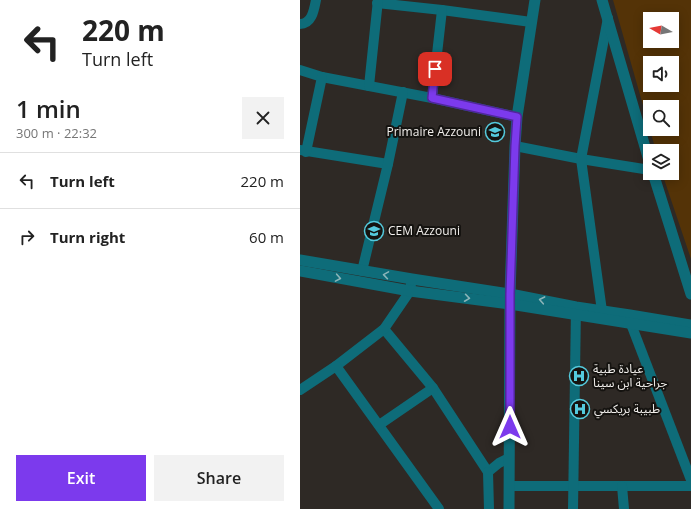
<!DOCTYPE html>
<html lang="en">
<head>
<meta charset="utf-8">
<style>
  body { margin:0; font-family:"Open Sans","Noto Sans Arabic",sans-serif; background:#f2f2f2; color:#222; height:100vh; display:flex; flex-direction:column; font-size:15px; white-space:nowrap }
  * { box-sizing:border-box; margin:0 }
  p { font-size:13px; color:#767676 }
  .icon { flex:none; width:22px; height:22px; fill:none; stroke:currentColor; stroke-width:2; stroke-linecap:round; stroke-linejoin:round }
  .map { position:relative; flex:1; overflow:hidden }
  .drawer { display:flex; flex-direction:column; background:#fff; width:300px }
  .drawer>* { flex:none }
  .banner { background:#fff; color:#222; overflow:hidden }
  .needle { width:26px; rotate:279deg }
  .tools { position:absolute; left:343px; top:12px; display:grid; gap:8px }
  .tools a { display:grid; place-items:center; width:36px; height:36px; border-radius:0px; background:#fff; box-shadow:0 2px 10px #0003; font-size:20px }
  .pin { position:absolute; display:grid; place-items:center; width:34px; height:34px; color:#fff; margin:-17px; border-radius:8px; box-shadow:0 2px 6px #0006 }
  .me { position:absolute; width:44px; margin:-22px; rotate:0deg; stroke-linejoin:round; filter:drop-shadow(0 0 3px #0008) }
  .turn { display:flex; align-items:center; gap:14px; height:84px; padding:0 16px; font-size:18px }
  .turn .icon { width:52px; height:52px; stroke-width:2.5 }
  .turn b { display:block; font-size:28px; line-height:34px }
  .round { display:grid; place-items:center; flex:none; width:42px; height:42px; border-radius:0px; background:#f2f2f2 }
  .overview { display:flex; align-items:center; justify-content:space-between; height:68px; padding:0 16px }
  h1 { font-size:24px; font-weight:600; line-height:30px }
  .button { display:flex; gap:8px; margin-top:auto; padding:8px 16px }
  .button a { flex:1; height:46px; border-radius:0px; background:#7c3aed; color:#fff; font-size:16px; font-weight:600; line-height:46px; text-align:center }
  .button a+a { background:#f2f2f2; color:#222 }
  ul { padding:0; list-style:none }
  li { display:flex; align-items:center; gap:12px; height:56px; padding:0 16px; border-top:1px solid #e0e0e0 }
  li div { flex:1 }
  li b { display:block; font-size:15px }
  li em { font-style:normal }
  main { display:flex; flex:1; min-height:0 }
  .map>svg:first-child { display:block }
</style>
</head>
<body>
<main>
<section class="drawer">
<div class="banner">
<div class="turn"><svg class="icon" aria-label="left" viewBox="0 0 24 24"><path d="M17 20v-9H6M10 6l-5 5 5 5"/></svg><div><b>220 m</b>Turn left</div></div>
</div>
<div class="overview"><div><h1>1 min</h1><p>300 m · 22:32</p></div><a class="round"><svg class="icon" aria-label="close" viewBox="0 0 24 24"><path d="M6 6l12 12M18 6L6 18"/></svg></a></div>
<ul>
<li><svg class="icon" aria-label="left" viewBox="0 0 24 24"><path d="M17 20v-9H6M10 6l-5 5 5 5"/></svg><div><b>Turn left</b></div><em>220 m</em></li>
<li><svg class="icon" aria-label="right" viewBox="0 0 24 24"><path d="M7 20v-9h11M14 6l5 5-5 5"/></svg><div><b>Turn right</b></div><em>60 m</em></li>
</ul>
<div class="button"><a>Exit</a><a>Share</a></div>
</section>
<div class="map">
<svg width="391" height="509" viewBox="0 0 391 509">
  <rect width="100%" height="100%" fill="#2e2925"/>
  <path fill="#543307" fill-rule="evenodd" d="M313,0H391V259L362,173H372V151H356ZM350,19H372V41H350ZM350,63H372V85H350ZM350,107H372V129H350Z"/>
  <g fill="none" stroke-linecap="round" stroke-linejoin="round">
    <g stroke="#0e6c79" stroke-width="10">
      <polyline points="77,3 142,10 231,22"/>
      <path d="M0,24C12,24 14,10 16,0"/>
      <polyline points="0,70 22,77 132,98 217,117"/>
      <polyline points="69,86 78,0"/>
      <polyline points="132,98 142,10"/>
      <polyline points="215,146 281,159 350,170"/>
      <polyline points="0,150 88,164"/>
      <polyline points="6,152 22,77"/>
      <polyline points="62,271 88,164 103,92"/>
      <polyline points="302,311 281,159 308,18"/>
      <polyline points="331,324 391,480"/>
      <polyline points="84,329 133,388 188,472 199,463 209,458"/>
      <polyline points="36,366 84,329 110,291 111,284"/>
      <polyline points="0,390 36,366 139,509"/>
      <polyline points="79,425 133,388"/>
      <polyline points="188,472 189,509"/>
      <polyline points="210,486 391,486"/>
      <polyline points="322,486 324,509"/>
      <polyline points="273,509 276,307"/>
    </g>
    <g stroke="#0e6c79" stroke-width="11">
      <polyline points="302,0 350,164"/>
      <polyline points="353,173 391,294"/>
      <polyline points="0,260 112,279 210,294 276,307 330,315 391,325"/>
      <polyline points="0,271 110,291 210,304 391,333"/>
      <polyline points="209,509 210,294 215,146 217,117 235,0"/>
    </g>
  </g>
  <defs><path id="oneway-chevron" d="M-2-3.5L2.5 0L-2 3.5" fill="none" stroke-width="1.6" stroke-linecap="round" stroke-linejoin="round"/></defs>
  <g stroke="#8bb4b8">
    <use href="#oneway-chevron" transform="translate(86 275) rotate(-171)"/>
    <use href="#oneway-chevron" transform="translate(38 278) rotate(10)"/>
    <use href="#oneway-chevron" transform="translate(167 298) rotate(8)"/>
    <use href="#oneway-chevron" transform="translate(242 300) rotate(-169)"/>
  </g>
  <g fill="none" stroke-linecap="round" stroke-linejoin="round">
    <defs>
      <polyline id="route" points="135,69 132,98 217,117 215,146 210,294 210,427"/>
    </defs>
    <use href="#route" stroke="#51269a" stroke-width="10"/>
    <use href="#route" stroke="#7c3aed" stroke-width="7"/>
  </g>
  <defs>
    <symbol id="school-ring" viewBox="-11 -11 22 22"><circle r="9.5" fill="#151310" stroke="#54cadd" stroke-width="1.5"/><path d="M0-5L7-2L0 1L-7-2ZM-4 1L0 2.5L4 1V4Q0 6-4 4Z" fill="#54cadd"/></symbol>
    <symbol id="hospital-ring" viewBox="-11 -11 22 22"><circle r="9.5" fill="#151310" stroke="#54cadd" stroke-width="1.5"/><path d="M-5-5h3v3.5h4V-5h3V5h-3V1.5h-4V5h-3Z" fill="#54cadd"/></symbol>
  </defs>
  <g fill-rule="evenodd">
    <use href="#school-ring" x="184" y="121" width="22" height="22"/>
    <use href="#school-ring" x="63" y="220" width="22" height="22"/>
    <use href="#hospital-ring" x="268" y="365" width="22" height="22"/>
    <use href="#hospital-ring" x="269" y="398" width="22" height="22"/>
  </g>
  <g text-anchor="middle" stroke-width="4" stroke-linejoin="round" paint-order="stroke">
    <g font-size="12" fill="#f2efec" stroke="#151310" text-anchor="start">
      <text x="181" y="136" text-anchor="end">Primaire Azzouni</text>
      <text x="88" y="235">CEM Azzouni</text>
      <text x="293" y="373">عيادة طبية<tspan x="293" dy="14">جراحية ابن سينا</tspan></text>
      <text x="294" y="413">طبيبة بريكسي</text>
    </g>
  </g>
</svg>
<div class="tools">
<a><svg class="needle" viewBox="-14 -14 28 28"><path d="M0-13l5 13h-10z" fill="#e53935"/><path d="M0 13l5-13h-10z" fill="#767676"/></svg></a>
<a><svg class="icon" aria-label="sound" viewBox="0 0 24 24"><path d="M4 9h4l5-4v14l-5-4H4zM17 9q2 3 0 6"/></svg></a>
<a><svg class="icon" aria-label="search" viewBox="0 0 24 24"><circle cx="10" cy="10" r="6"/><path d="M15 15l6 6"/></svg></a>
<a><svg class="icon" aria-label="layers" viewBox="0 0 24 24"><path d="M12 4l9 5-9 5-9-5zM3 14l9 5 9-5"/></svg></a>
</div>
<div class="pin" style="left:135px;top:69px;background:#d93025"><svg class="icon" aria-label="arrive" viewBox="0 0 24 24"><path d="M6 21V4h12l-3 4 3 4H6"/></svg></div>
<svg class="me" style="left:210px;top:427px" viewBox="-20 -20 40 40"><path d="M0-17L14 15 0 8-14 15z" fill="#7c3aed" stroke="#fff" stroke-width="4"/></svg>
</div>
</main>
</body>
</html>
